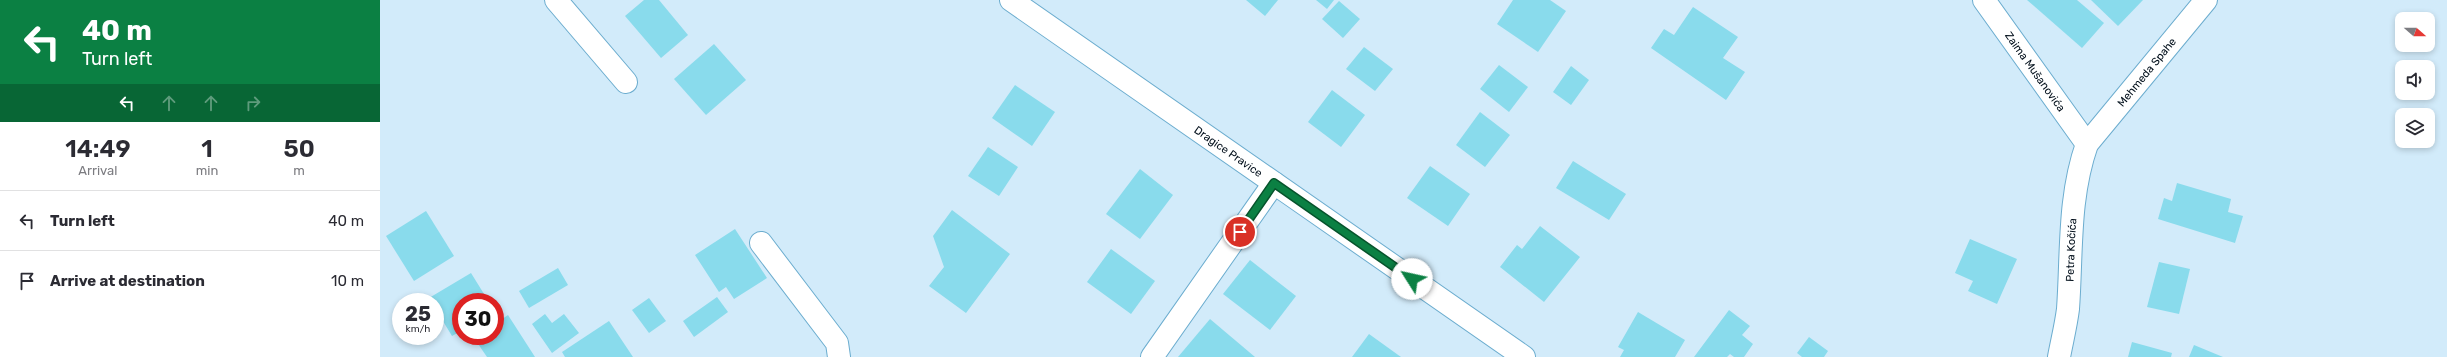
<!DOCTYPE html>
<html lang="en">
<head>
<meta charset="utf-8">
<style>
  body { margin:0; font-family:Rubik,sans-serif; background:#f2f2f3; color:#2b2b33; height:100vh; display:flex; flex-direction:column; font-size:15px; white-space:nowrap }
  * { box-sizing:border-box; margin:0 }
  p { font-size:13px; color:#7c7c81 }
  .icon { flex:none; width:22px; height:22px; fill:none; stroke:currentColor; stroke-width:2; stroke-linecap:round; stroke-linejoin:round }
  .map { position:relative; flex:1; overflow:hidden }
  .side { display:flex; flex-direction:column; background:#fff; width:380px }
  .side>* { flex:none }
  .top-card { background:#0b8043; color:#fff; overflow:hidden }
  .needle { width:26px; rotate:110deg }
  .controls { position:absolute; left:2015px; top:12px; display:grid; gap:8px }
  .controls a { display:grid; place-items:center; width:40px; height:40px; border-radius:8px; background:#fff; box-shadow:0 2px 6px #0003; font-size:20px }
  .speed { position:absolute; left:12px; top:293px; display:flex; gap:8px; font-size:20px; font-weight:700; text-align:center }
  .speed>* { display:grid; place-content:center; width:52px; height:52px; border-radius:50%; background:#fff; box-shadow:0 2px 6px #0003; line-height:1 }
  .speed small { font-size:10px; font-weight:400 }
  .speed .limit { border:6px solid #d22; background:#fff; color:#111 }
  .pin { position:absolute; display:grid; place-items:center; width:34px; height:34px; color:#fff; margin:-17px; border:2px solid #fff; border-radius:50%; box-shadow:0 1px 4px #0007 }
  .me { position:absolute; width:44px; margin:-22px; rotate:305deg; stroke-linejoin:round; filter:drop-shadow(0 0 3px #0008) }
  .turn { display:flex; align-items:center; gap:14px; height:84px; padding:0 16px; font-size:18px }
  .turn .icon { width:52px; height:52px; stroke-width:2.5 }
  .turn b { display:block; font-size:28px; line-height:34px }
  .lanes { display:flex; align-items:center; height:38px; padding:0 16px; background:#0003; justify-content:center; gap:20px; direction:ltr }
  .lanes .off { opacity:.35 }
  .eta { display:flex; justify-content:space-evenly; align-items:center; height:68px; text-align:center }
  .eta b { font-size:24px; font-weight:600; line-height:28px }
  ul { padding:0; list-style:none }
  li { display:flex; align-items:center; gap:12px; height:60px; padding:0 16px; border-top:1px solid #e1e1e2 }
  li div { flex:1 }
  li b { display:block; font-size:15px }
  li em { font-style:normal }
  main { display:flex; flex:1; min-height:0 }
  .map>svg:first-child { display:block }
</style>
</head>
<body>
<main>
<section class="side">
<div class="top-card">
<div class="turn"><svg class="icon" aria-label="left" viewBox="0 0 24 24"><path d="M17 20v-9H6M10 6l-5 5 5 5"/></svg><div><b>40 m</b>Turn left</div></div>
<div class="lanes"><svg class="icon" aria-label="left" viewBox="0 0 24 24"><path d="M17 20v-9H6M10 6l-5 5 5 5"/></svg><svg class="icon off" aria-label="ahead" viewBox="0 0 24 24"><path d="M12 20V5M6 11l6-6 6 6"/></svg><svg class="icon off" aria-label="ahead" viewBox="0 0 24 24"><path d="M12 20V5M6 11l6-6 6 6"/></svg><svg class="icon off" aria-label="right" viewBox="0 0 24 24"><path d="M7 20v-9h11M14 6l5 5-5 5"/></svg></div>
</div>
<div class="eta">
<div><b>14:49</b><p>Arrival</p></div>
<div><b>1</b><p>min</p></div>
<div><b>50</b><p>m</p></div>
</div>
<ul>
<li><svg class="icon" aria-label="left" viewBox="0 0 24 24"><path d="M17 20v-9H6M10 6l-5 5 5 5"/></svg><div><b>Turn left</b></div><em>40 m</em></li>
<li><svg class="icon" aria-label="arrive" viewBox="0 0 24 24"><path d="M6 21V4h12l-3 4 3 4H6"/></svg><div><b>Arrive at destination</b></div><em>10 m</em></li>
</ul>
</section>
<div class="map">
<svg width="2067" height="357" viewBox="0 0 2067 357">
  <rect width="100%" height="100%" fill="#d2ebfa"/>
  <g fill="#89dbec">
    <polygon points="264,0 279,0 308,35 281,58 245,16"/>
    <polygon points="866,0 898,0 885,16"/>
    <polygon points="936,0 954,0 947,9"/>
    <polygon points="1133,0 1170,0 1186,11 1158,52 1117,24"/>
    <polygon points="1647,0 1697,0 1724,23 1702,48"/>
    <polygon points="1711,0 1763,0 1738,26"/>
    <polygon points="959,1 980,19 963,38 942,19"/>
    <polygon points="1313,7 1358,37 1343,58 1365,72 1346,100 1271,48 1284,29 1294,35"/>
    <polygon points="334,44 366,80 326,115 294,79"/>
    <polygon points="984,47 1013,69 995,91 966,69"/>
    <polygon points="1119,65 1148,87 1129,112 1100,89"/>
    <polygon points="1191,66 1209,80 1191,105 1173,92"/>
    <polygon points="635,85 675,112 652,146 612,118"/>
    <polygon points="952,90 985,115 961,147 928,122"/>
    <polygon points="1100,112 1130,135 1105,167 1076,145"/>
    <polygon points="608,147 638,167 619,196 588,176"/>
    <polygon points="1193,161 1246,194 1229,220 1176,188"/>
    <polygon points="1050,166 1090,194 1068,226 1027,198"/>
    <polygon points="760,169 793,195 760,239 726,214"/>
    <polygon points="1797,183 1851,199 1848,212 1863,216 1855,243 1778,219 1784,198 1792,201"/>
    <polygon points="572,210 630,254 586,313 549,286 564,267 553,236"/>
    <polygon points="46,211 74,256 34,281 6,236"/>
    <polygon points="1160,226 1200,257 1164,302 1120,267 1137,245 1142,249"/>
    <polygon points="355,229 387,278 354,299 346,287 339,292 315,255"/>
    <polygon points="1590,239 1637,259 1617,304 1588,291 1593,281 1575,273"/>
    <polygon points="731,249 775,281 751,314 707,282"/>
    <polygon points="870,260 916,296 890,330 843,294"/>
    <polygon points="1779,262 1810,269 1799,314 1767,307"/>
    <polygon points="178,268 188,285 149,308 139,291"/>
    <polygon points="91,273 109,302 81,302 81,331 72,336 55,308 55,302 52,302 49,298"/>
    <polygon points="337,297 348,312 314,337 303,321"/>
    <polygon points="269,298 286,321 269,333 252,310"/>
    <polygon points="1349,310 1370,326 1362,335 1373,344 1364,357 1354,357 1350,354 1347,357 1314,357"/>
    <polygon points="1258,312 1305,340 1295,357 1240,357 1244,350 1238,347"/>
    <polygon points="165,314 172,323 184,314 199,333 172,353 152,324"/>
    <polygon points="128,315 155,357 107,357 94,338 115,336 115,324"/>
    <polygon points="830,319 875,357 798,357"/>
    <polygon points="229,321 253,357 185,357 182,352"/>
    <polygon points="989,334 1021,357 972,357"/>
    <polygon points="1429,337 1448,351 1444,357 1422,357 1417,353"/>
    <polygon points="1752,342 1792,353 1791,357 1748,357"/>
    <polygon points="1814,345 1843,357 1809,357"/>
  </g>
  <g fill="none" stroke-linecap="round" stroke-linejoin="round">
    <defs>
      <g id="minor">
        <polyline points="176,0 246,82"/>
        <path id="s1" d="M631,0L1144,357"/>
        <path id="s2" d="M1604,0L1707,144"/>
        <polyline points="381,243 457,343 459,357"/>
        <polyline points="772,357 894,183"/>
        <path id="s3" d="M1679,357C1682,341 1686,325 1688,309C1692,253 1688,198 1707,144L1826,0"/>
      </g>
    </defs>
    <use href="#minor" stroke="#6cadcf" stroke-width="24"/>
    <use href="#minor" stroke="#fff" stroke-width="22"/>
  </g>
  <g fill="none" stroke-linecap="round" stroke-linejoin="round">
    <defs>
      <polyline id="route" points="860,232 894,183 1032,279"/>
    </defs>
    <use href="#route" stroke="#07532c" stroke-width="10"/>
    <use href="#route" stroke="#0b8043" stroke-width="7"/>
  </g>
  <g text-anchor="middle" stroke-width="3" stroke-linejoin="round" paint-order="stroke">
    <g font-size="11" fill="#000e1a" stroke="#fff">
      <text dy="4" stroke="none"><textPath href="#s2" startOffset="88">Zaima Mušanovića</textPath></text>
      <text dy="4" stroke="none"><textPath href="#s3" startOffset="309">Mehmeda Spahe</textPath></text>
      <text dy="4" stroke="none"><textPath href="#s1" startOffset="265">Dragice Pravice</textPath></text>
      <text dy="4" stroke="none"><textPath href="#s3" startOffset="108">Petra Kočića</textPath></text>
    </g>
  </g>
</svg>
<div class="controls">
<a><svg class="needle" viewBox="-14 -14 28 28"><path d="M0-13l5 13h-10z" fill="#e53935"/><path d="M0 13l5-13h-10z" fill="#7c7c81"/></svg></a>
<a><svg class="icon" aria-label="sound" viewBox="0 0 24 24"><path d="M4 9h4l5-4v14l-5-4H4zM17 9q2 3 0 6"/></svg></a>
<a><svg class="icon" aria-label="layers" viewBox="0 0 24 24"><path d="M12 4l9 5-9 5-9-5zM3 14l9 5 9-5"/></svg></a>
</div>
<div class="speed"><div>25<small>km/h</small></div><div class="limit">30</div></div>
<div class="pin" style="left:860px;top:232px;background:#d93025"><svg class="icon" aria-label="arrive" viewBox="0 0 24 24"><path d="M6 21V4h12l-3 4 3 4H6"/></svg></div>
<svg class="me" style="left:1032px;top:279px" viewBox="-20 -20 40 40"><circle r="19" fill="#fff"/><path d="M0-13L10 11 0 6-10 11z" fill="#0b8043"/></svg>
</div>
</main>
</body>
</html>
